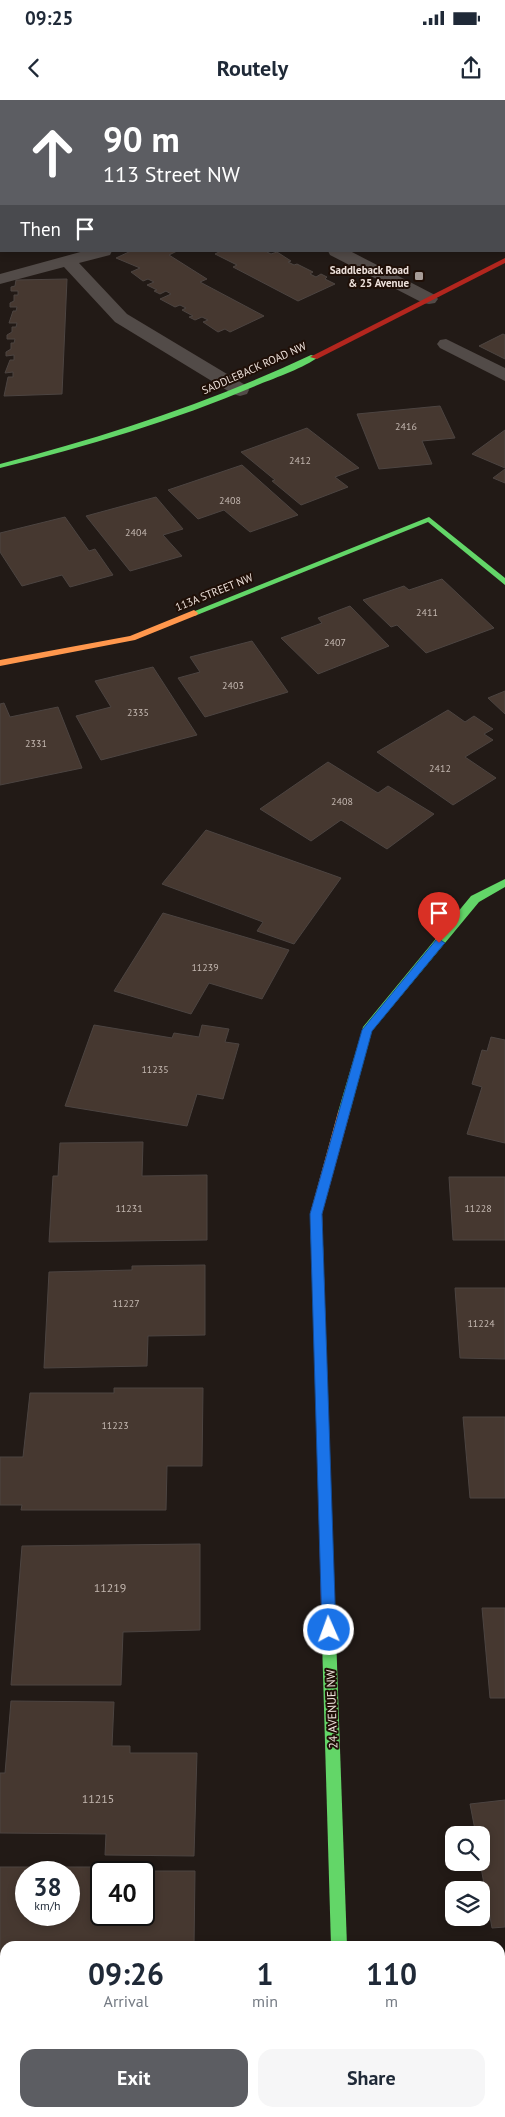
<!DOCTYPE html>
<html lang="en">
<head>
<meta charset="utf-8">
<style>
  body { margin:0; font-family:"PT Sans",sans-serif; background:#f6f6f7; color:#1f2937; height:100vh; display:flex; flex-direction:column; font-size:19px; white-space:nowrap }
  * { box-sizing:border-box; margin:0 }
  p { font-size:16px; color:#747a83 }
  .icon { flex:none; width:28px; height:28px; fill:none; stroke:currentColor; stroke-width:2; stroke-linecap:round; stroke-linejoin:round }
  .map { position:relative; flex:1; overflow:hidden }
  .details { position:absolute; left:0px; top:1841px; width:505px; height:176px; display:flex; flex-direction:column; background:#fff; border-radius:15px 15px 0 0; box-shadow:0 2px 8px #0003 }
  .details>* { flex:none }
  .top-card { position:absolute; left:0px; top:0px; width:505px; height:152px; box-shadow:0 2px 8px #0003; background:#5c5d62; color:#fff; overflow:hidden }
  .controls { position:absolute; left:445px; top:1726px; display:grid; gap:10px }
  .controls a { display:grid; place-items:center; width:45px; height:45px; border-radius:10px; background:#fff; box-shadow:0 2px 8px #0003; font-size:25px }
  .speed { position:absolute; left:15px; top:1761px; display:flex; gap:10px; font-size:25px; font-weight:700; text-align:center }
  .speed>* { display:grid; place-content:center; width:65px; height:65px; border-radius:50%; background:#fff; box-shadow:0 2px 8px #0003; line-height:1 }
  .speed small { font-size:12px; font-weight:400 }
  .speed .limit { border:2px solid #111; border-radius:8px; background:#fff; color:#111 }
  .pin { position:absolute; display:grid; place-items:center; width:42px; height:42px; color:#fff; margin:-51px -21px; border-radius:50% 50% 50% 0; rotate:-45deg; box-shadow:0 0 5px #0007 }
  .pin .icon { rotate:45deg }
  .me { position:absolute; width:55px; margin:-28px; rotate:358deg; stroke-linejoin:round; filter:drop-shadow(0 0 4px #0008) }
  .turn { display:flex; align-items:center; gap:18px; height:105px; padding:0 20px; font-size:22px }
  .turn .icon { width:65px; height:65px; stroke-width:2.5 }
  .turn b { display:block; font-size:35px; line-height:42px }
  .then { display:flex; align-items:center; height:48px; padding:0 20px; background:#0003; gap:10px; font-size:19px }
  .eta { display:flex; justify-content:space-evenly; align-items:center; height:85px; text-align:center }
  .eta b { font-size:30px; font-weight:800; line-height:35px }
  .action { display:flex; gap:10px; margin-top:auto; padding:10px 20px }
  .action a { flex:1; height:58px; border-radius:15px; background:#5c5d62; color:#fff; font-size:20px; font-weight:800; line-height:58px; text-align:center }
  .action a+a { background:#f6f6f7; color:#1f2937 }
  .status { display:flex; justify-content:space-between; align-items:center; height:35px; padding:0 25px; background:#fff; direction:ltr }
  .status svg { height:14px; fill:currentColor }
  header { display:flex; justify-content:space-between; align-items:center; height:65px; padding:0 20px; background:#fff; font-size:22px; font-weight:800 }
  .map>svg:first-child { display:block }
</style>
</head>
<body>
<div class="status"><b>09:25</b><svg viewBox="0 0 49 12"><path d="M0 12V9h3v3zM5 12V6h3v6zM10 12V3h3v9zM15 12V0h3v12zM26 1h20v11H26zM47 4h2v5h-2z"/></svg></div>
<header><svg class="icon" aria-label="back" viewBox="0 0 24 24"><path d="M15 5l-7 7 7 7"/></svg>Routely<svg class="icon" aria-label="share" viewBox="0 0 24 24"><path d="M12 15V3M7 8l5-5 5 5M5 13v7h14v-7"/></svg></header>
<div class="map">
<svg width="505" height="2017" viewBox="0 0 505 2017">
  <rect width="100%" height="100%" fill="#221a16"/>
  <g fill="#463830" stroke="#4c4441" fill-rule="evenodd">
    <polygon points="131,151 177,151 169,155 207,179 200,182 264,216 230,232 225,229 218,232 203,222 208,220 202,217 195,220 189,217 193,216 182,210 186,208 180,205 175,207 160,199 171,194 166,191 160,194 154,191 157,190 147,185 154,182 148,179 143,181 131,172 140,168 116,158"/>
    <polygon points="221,151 269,151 267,152 271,154 277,152 291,161 288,162 294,165 297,164 313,172 310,174 316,177 321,174 327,177 325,179 335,184 298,201 233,167 237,165 215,154"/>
    <polygon points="67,179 62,294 4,296 8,277 13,277 13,272 5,273 10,260 14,260 14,255 6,256 6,252 11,249 11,243 14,243 15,239 7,239 7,235 12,232 12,227 16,227 17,223 9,223 13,211 16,211 17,207 10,207 10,203 14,201 14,195 18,195 18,191 11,191 11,187 15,186 16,180"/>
    <polygon points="503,234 505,235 505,259 479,246"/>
    <polygon points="440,306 455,338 422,341 432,364 379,369 357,314"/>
    <polygon points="307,328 359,368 335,377 348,387 301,405 272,381 275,380 241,352"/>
    <polygon points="505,330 505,368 472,354"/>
    <polygon points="242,365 298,415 250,432 224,410 198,419 168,390"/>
    <polygon points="505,369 505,383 493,378"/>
    <polygon points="156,397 183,429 163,435 182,456 130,471 86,416"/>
    <polygon points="65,417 89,451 95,449 113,475 70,487 62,475 22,486 0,452 0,433"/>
    <polygon points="442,479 494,528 426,553 397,525 391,527 363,500 404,486 409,490"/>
    <polygon points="350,506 389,546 318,574 281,538 322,523 318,518"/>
    <polygon points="252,541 288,592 205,617 178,578 200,572 190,557"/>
    <polygon points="153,567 197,635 101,660 76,616 111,607 95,581"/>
    <polygon points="505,591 505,614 488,598"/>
    <polygon points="4,603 10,617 58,607 82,668 0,685 0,604"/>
    <polygon points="448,610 465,622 474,616 493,629 484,634 493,640 465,657 496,678 453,705 377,652"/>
    <polygon points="328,662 378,693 388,686 434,714 387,749 341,720 311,741 260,709"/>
    <polygon points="206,730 341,778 294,844 257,831 263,822 162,784"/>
    <polygon points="163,813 289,850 262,899 209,883 191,914 114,891"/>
    <polygon points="94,925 172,938 174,933 199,937 202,925 229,929 225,942 239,944 223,999 197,994 187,1026 65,1006"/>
    <polygon points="491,937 505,940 505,1043 467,1034 482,987 472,984 482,950 487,951"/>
    <polygon points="143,1042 142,1076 207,1075 207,1140 49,1142 53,1076 58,1076 60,1043"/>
    <polygon points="449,1077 505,1077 505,1140 453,1140"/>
    <polygon points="205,1165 205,1235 148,1236 147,1266 44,1268 49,1172 132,1170 132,1166"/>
    <polygon points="455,1188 505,1188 505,1259 460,1258"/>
    <polygon points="114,1288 203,1288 202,1366 167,1366 166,1410 21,1410 22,1405 0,1405 0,1357 23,1357 30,1293 114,1293"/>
    <polygon points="463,1317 505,1317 505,1398 470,1398"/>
    <polygon points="200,1444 200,1530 123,1532 121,1585 11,1585 22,1446"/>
    <polygon points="482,1508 505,1508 505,1598 490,1598"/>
    <polygon points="11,1601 114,1602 112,1646 130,1646 130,1653 197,1653 194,1756 105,1755 106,1734 0,1733 0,1673 5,1673"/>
    <polygon points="505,1700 505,1827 492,1828 480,1762 481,1735 476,1735 470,1704"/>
    <path d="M0,1767H114V1771H195L194,1846H5V1938H0ZM26,1772H69V1815H26ZM101,1772H144V1815H101Z"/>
  </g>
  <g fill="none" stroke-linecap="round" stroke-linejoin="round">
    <g fill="#524b48" fill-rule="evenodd">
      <polygon points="84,151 112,151 110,155 79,163 127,214 247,286 249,290 247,294 240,296 233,294 115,222 64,167 0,184 0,174"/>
      <polygon points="328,151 350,151 435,195 438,199 435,203 429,204 423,203 330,155"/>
      <polygon points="446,239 505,268 505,281 440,248 437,244 440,240"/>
    </g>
    <rect fill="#524b48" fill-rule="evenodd" x="325" y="2012" width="40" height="5"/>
    <g fill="#63d668" fill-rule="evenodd">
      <polygon points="335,0 341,0 342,1 336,1"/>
      <rect x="504" y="119" width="1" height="5"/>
      <path d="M311,255L318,257C306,267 275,278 260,284C176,320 88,346 0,368V364C107,336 211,302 311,255Z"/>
      <polygon points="429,417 505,478 505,485 428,422 197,515 194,516 190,513"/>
      <polygon points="505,779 505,787 479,802 372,931 350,1012 348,1015 340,1015 338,1012 363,927 471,796"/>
      <polygon points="328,1501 333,1502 335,1507 347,1846 331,1846 321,1507 323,1502"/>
    </g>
    <g fill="#ff974d" fill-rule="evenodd">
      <polygon points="194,510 198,513 197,515 135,540 0,566 0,560 130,536"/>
      <polygon points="344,1008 348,1009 350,1012 322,1114 328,1300 326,1304 322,1305 318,1304 316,1300 310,1114 338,1012 340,1009"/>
    </g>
    <g fill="#b3261e" fill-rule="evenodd">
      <polygon points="505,158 505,163 317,259 310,257"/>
      <polygon points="322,1295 326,1296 328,1300 335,1507 333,1512 328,1513 323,1512 321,1507 316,1300 318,1296"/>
    </g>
  </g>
  <polygon fill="#1a73e8" stroke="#114b97" points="439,839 445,843 443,845 372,931 322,1114 336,1530 334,1534 329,1536 324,1534 322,1530 310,1114 362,930 436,840"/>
  <rect fill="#a79c97" stroke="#1f0f07" stroke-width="2" x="414" y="171" width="10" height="10" rx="2.5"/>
  <g text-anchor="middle" stroke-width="4" stroke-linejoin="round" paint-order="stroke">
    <g font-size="10" fill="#c4b8b1">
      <text x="406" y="330">2416</text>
      <text x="300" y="364">2412</text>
      <text x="230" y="404">2408</text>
      <text x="136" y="436">2404</text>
      <text x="427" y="516">2411</text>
      <text x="335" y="546">2407</text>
      <text x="233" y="589">2403</text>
      <text x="138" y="616">2335</text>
      <text x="36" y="647">2331</text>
      <text x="440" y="672">2412</text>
      <text x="342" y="705">2408</text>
      <text x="205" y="871">11239</text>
      <text x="155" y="973">11235</text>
      <text x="129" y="1112">11231</text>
      <text x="478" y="1112">11228</text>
      <text x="126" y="1207">11227</text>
      <text x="481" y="1227">11224</text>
      <text x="115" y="1329">11223</text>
    </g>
    <g font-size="11" font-weight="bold" fill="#eee2dc" stroke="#1f0f07" text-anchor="end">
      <text x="409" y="174">Saddleback Road<tspan x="409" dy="13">&amp; 25 Avenue</tspan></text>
    </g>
    <g font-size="11" fill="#eee2dc" stroke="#1f0f07">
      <text transform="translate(254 268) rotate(-24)" y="4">SADDLEBACK ROAD NW</text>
      <text transform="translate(214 492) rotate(-22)" y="4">113A STREET NW</text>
    </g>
    <g font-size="12" fill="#c4b8b1">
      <text x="110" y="1492">11219</text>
      <text x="98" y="1703">11215</text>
    </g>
    <g font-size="12" fill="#eee2dc" stroke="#1f0f07">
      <text transform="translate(332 1609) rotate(-92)" y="4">24 AVENUE NW</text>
    </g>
  </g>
</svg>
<div class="controls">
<a><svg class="icon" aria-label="search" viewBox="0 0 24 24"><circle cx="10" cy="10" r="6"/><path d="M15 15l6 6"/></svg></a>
<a><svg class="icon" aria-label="layers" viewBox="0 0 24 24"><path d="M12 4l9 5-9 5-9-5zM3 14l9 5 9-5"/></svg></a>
</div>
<div class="speed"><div>38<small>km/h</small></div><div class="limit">40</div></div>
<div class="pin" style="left:439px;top:843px;background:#d93025"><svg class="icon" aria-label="arrive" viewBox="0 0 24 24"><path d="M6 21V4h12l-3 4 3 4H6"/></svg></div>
<svg class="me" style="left:329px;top:1530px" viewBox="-20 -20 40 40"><circle r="17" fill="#1a73e8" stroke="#fff" stroke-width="3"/><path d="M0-11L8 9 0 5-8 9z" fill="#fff"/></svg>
<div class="top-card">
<div class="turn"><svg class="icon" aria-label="ahead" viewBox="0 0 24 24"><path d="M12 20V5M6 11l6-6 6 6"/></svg><div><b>90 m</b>113 Street NW</div></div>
<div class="then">Then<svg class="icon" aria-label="arrive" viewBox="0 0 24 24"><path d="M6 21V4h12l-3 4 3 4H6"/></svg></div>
</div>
<section class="details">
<div class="eta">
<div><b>09:26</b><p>Arrival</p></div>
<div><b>1</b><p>min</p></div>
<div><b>110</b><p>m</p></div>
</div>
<div class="action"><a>Exit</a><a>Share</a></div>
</section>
</div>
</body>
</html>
